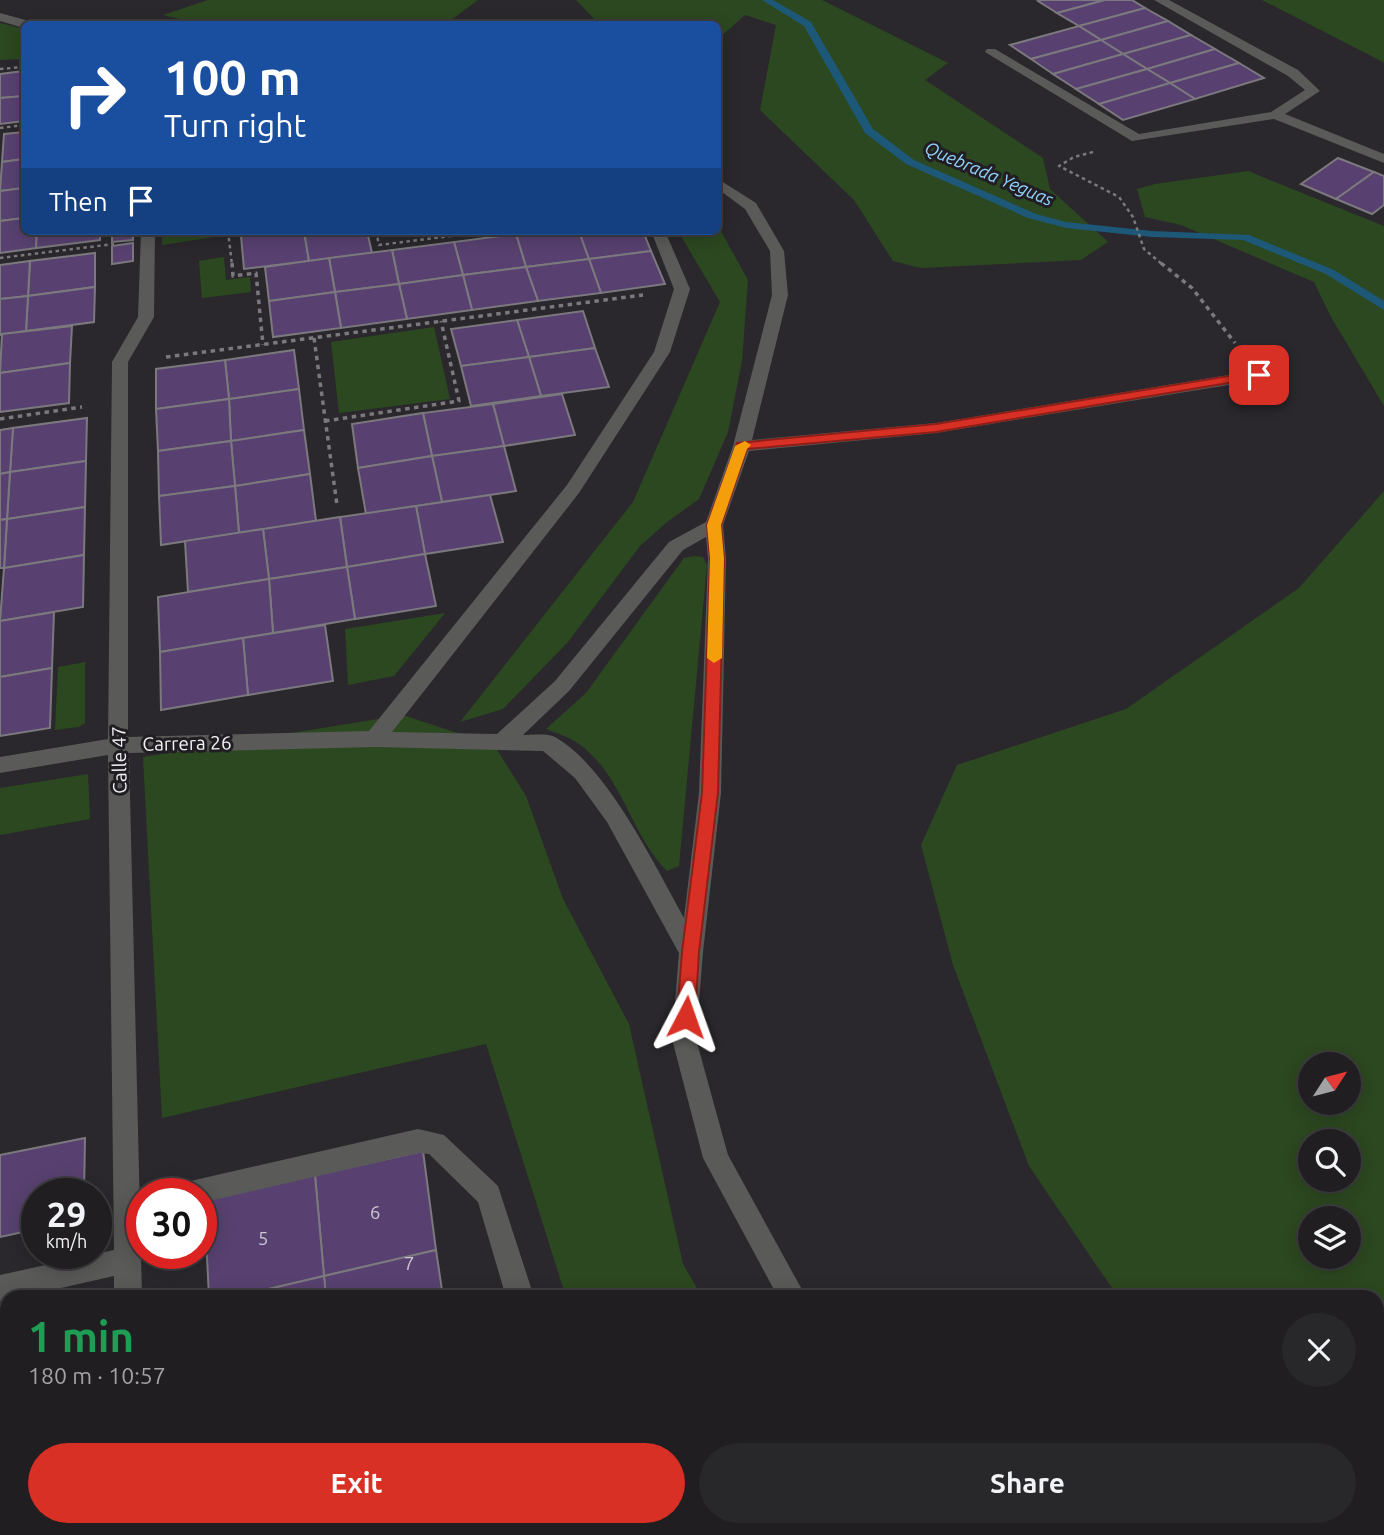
<!DOCTYPE html>
<html lang="en">
<head>
<meta charset="utf-8">
<style>
  body { margin:0; font-family:Ubuntu,sans-serif; background:#28272a; color:#f1f3f6; height:100vh; display:flex; flex-direction:column; font-size:26px; white-space:nowrap }
  * { box-sizing:border-box; margin:0 }
  p { font-size:23px; color:#a2a2a5 }
  .icon { flex:none; width:38px; height:38px; fill:none; stroke:currentColor; stroke-width:2; stroke-linecap:round; stroke-linejoin:round }
  .map { position:relative; flex:1; overflow:hidden }
  .sheet { position:absolute; left:0px; top:1290px; width:1384px; height:247px; display:flex; flex-direction:column; background:#201e21; border-radius:21px 21px 0 0; box-shadow:0 4px 18px #0003,0 0 0 2px #3d3c3f }
  .sheet>* { flex:none }
  .top-card { position:absolute; left:21px; top:21px; width:700px; height:214px; border-radius:10px; box-shadow:0 4px 18px #0003,0 0 0 2px #3d3c3f; background:#1a4fa0; color:#fff; overflow:hidden }
  .needle { width:46px; rotate:54deg }
  .tools { position:absolute; left:1298px; top:1052px; display:grid; gap:14px }
  .tools a { display:grid; place-items:center; width:63px; height:63px; border-radius:50%; background:#201e21; box-shadow:0 4px 18px #0003,0 0 0 2px #3d3c3f; font-size:35px }
  .speed { position:absolute; left:21px; top:1178px; display:flex; gap:14px; font-size:35px; font-weight:700; text-align:center }
  .speed>* { display:grid; place-content:center; width:91px; height:91px; border-radius:50%; background:#201e21; box-shadow:0 4px 18px #0003,0 0 0 2px #3d3c3f; line-height:1 }
  .speed small { font-size:18px; font-weight:400 }
  .speed .limit { border:10px solid #d22; background:#fff; color:#111 }
  .pin { position:absolute; display:grid; place-items:center; width:60px; height:60px; color:#fff; margin:-30px; border-radius:14px; box-shadow:0 4px 10px #0006 }
  .me { position:absolute; width:77px; margin:-38px; rotate:4deg; stroke-linejoin:round; filter:drop-shadow(0 0 5px #0008) }
  .turn { display:flex; align-items:center; gap:24px; height:147px; padding:0 28px; font-size:32px }
  .turn .icon { width:91px; height:91px; stroke-width:2.5 }
  .turn b { display:block; font-size:49px; line-height:60px }
  .then { display:flex; align-items:center; height:66px; padding:0 28px; background:#0003; gap:14px; font-size:26px }
  .round { display:grid; place-items:center; flex:none; width:74px; height:74px; border-radius:37px; background:#28272a }
  .summary { display:flex; align-items:center; justify-content:space-between; height:119px; padding:0 28px }
  h1 { font-size:42px; font-weight:700; line-height:52px; color:#1e9e55 }
  .button { display:flex; gap:14px; margin-top:auto; padding:14px 28px }
  .button a { flex:1; height:80px; border-radius:42px; background:#d93025; color:#fff; font-size:28px; font-weight:700; line-height:80px; text-align:center }
  .button a+a { background:#28272a; color:#f1f3f6 }
  .map>svg:first-child { display:block }
</style>
</head>
<body>
<div class="map">
<svg width="1384" height="1535" viewBox="0 0 1384 1535">
  <rect width="100%" height="100%" fill="#2a282c"/>
  <g fill="#2c4820" fill-rule="evenodd">
    <polygon points="208,0 478,0 446,24 200,24 163,15"/>
    <polygon points="576,0 822,0 948,63 925,80 1043,158 1050,189 1108,242 1081,260 921,268 893,261 854,200 760,110 776,25 745,15 718,39 718,24 599,24"/>
    <polygon points="1262,0 1384,0 1384,63 1381,61"/>
    <polygon points="0,23 24,29 24,59 0,60"/>
    <polygon points="1248,171 1384,226 1384,406 1331,317 1314,282 1181,225 1145,217 1137,189 1155,184"/>
    <polygon points="718,226 748,280 742,361 728,432 699,499 667,522 640,546 568,642 503,709 460,722 633,502 720,302 678,231 718,231"/>
    <polygon points="162,231 220,231 220,236 162,245"/>
    <polygon points="224,257 226,280 250,277 251,292 202,298 199,261"/>
    <polygon points="434,327 450,399 339,413 331,342"/>
    <path d="M1384,491V1535H1284L1279,1530H1377V1297H1118L1029,1166L953,965L921,845L957,765L1126,709L1299,588ZM1311,1064H1349V1102H1311ZM1311,1141H1349V1180H1311ZM1311,1218H1349V1256H1311Z"/>
    <path d="M695,556L703,557L707,565L679,866L667,871C630,834 622,772 576,742C567,736 556,733 546,729L586,693L684,558Z"/>
    <polygon points="445,613 394,676 348,685 345,629"/>
    <polygon points="85,662 85,723 79,727 55,730 58,667"/>
    <polygon points="403,715 494,745 526,796 563,899 629,1024 683,1264 702,1297 566,1297 486,1044 162,1118 143,757"/>
    <polygon points="88,774 90,819 0,835 0,788"/>
    <polygon points="639,1530 834,1530 837,1535 641,1535"/>
  </g>
  <g fill="none" stroke-linecap="round" stroke-linejoin="round">
    <polygon fill="#1d5879" fill-rule="evenodd" points="762,0 773,0 811,22 873,129 914,160 1036,214 1066,222 1152,231 1249,235 1334,270 1384,301 1384,310 1326,274 1243,240 1152,237 1066,228 1028,218 906,164 865,133 804,26"/>
  </g>
  <g fill="#584170" stroke="#7b797e" stroke-width="2">
    <polygon points="1041,0 1105,0 1057,13 1038,1"/>
    <polygon points="1105,0 1132,0 1145,8 1079,26 1057,13"/>
    <polygon points="1145,8 1168,21 1101,40 1079,26"/>
    <polygon points="1168,21 1191,35 1123,54 1101,40"/>
    <polygon points="1079,26 1101,40 1031,59 1010,45"/>
    <polygon points="1191,35 1215,49 1147,69 1123,54"/>
    <polygon points="1101,40 1123,54 1053,74 1031,59"/>
    <polygon points="1215,49 1239,63 1170,83 1147,69"/>
    <polygon points="1123,54 1147,69 1076,89 1053,74"/>
    <polygon points="1239,63 1264,78 1195,99 1170,83"/>
    <polygon points="1147,69 1170,83 1099,104 1076,89"/>
    <polygon points="24,71 24,96 0,98 0,74"/>
    <polygon points="1170,83 1195,99 1123,120 1099,104"/>
    <polygon points="24,96 24,121 0,124 0,98"/>
    <polygon points="24,132 24,159 2,162 4,134"/>
    <polygon points="1338,158 1374,172 1336,199 1301,184"/>
    <polygon points="24,159 24,188 0,191 2,162"/>
    <polygon points="1374,172 1384,176 1384,205 1372,214 1336,199"/>
    <polygon points="24,188 24,218 0,221 0,191"/>
    <polygon points="24,218 24,231 37,231 36,248 0,253 0,221"/>
    <polygon points="37,231 100,231 100,240 36,248"/>
    <polygon points="112,231 133,231 133,240 112,242"/>
    <polygon points="280,231 304,231 309,261 244,269 241,236"/>
    <polygon points="304,231 367,231 372,253 309,261"/>
    <polygon points="541,231 579,231 589,259 526,267 516,234"/>
    <polygon points="579,231 643,231 651,251 589,259"/>
    <polygon points="516,234 526,267 463,275 454,242"/>
    <polygon points="454,242 463,275 399,284 392,250"/>
    <polygon points="133,243 133,261 112,264 112,246"/>
    <polygon points="392,250 399,284 335,292 329,258"/>
    <polygon points="651,251 665,284 601,293 589,259"/>
    <polygon points="95,253 95,287 28,296 30,261"/>
    <polygon points="329,258 335,292 269,301 265,267"/>
    <polygon points="589,259 601,293 538,301 526,267"/>
    <polygon points="30,261 28,296 0,299 0,265"/>
    <polygon points="526,267 538,301 472,310 463,275"/>
    <polygon points="463,275 472,310 407,319 399,284"/>
    <polygon points="399,284 407,319 341,328 335,292"/>
    <polygon points="95,287 94,322 26,331 28,296"/>
    <polygon points="335,292 341,328 273,337 269,301"/>
    <polygon points="28,296 26,331 0,335 0,299"/>
    <polygon points="583,311 595,348 529,357 517,320"/>
    <polygon points="517,320 529,357 461,366 451,329"/>
    <polygon points="72,326 70,363 0,373 2,334"/>
    <polygon points="595,348 609,387 541,396 529,357"/>
    <polygon points="294,350 299,389 229,399 225,360"/>
    <polygon points="529,357 541,396 471,406 461,366"/>
    <polygon points="225,360 229,399 156,409 156,369"/>
    <polygon points="70,363 69,403 0,412 0,373"/>
    <polygon points="299,389 304,430 231,441 229,399"/>
    <polygon points="562,394 575,435 504,446 493,404"/>
    <polygon points="229,399 231,441 158,451 156,409"/>
    <polygon points="493,404 504,446 432,456 423,413"/>
    <polygon points="423,413 432,456 358,468 352,424"/>
    <polygon points="87,418 86,461 10,472 13,428"/>
    <polygon points="13,428 10,472 0,474 0,430"/>
    <polygon points="304,430 310,474 235,486 231,441"/>
    <polygon points="231,441 235,486 159,496 158,451"/>
    <polygon points="504,446 516,491 442,502 432,456"/>
    <polygon points="432,456 442,502 366,514 358,468"/>
    <polygon points="86,461 85,507 7,519 10,472"/>
    <polygon points="10,472 7,519 0,520 0,474"/>
    <polygon points="310,474 316,521 239,533 235,486"/>
    <polygon points="235,486 239,533 161,545 159,496"/>
    <polygon points="490,495 503,542 425,554 416,506"/>
    <polygon points="416,506 425,554 347,567 340,517"/>
    <polygon points="85,507 84,555 4,568 7,519"/>
    <polygon points="340,517 347,567 269,579 263,529"/>
    <polygon points="7,519 4,568 0,568 0,520"/>
    <polygon points="263,529 269,579 188,592 185,541"/>
    <polygon points="425,554 436,606 355,619 347,567"/>
    <polygon points="84,555 83,607 0,621 4,568"/>
    <polygon points="347,567 355,619 273,633 269,579"/>
    <polygon points="269,579 273,633 160,652 158,597"/>
    <polygon points="54,612 52,668 0,677 0,621"/>
    <polygon points="325,625 333,681 248,695 243,638"/>
    <polygon points="243,638 248,695 161,710 160,652"/>
    <polygon points="52,668 50,728 0,736 0,677"/>
    <polygon points="85,1138 84,1194 37,1194 37,1229 0,1237 0,1155"/>
    <polygon points="423,1151 436,1250 324,1276 315,1175"/>
    <polygon points="315,1175 324,1276 235,1297 209,1297 204,1199"/>
    <polygon points="436,1250 443,1297 326,1297 324,1276"/>
    <polygon points="324,1276 326,1297 235,1297"/>
    <polygon points="7,1349 7,1466 0,1468 0,1351"/>
    <polygon points="7,1466 7,1530 83,1530 83,1535 0,1535 0,1468"/>
    <polygon points="175,1530 272,1530 250,1535 175,1535"/>
    <polygon points="272,1530 303,1530 304,1535 250,1535"/>
    <polygon points="303,1530 432,1530 433,1535 304,1535"/>
  </g>
  <g fill="none" stroke-linecap="round" stroke-linejoin="round">
    <g stroke="#7b797d" stroke-width="2.5" stroke-dasharray="3.5 3.5" stroke-linecap="butt">
      <polyline points="0,69 24,67"/>
      <polyline points="0,128 24,125"/>
      <polyline points="1093,152 1074,157 1059,166 1119,197 1133,217 1144,249 1163,265"/>
      <polyline points="228,231 232,265"/>
      <polyline points="376,231 379,245 491,231"/>
      <polyline points="0,258 114,244"/>
    </g>
    <g stroke="#7b797d" stroke-width="3.5" stroke-dasharray="4.5 4.5" stroke-linecap="butt">
      <polyline points="232,263 233,276 256,273 263,345"/>
      <polyline points="1161,263 1192,288 1235,343"/>
      <polyline points="314,338 337,505"/>
      <polyline points="166,357 643,295"/>
      <polyline points="0,419 82,407"/>
      <polyline points="325,421 459,401 441,321"/>
    </g>
    <g fill="#5a5a58" fill-rule="evenodd">
      <polygon points="1154,0 1169,0 1298,70 1320,91 1285,114 1384,154 1384,163 1274,119 1132,141 985,52 987,49 995,49 1139,134 1271,112 1305,90 1288,76"/>
      <polygon points="0,13 29,21 31,24 24,24 24,28 0,21"/>
      <path d="M718,179L756,203L784,251L788,295L752,440L936,423L1259,370L1267,375L1259,380L936,433L749,451L723,525L726,558L721,793L703,952L696,1039L728,1155L806,1297H778L703,1158L672,1039L679,953L607,822L575,778L543,751L375,747L129,753L142,1297H114V1276L21,1297H7V1300L0,1301V1275L114,1250L108,755L0,773V757L108,739L112,362L138,317L141,231H155L154,317L128,362V737L369,731L567,485L654,352L674,289L651,231H665L690,289L670,352L579,493L392,732L497,734L555,681L669,542L706,522L733,446L772,295L770,251L745,209L718,189ZM706,537L708,558L699,793L684,918C655,866 607,766 555,737C547,733 533,735 523,735L569,691L683,550Z"/>
      <polygon points="418,1129 444,1135 498,1186 534,1297 506,1297 478,1202 429,1154 418,1153 201,1203 201,1194 173,1194 177,1185 186,1182"/>
      <rect x="113" y="1530" width="30" height="5"/>
      <polygon points="576,1530 606,1530 607,1535 577,1535"/>
      <polygon points="917,1530 949,1530 951,1535 919,1535"/>
    </g>
  </g>
  <polygon fill="#d93025" stroke="#8d1f18" stroke-width="2" points="1259,371 1265,375 1264,377 936,432 747,449 721,525 724,558 718,793 699,952 695,1017 692,1023 686,1025 679,1023 677,1017 682,952 702,793 710,558 707,525 737,443 936,424"/>
  <polygon fill="#f59e0b" points="745,441 751,445 747,449 721,525 724,558 722,658 714,663 707,658 710,558 707,525 735,446"/>
  <g text-anchor="middle" stroke-width="6" stroke-linejoin="round" paint-order="stroke">
    <g font-size="18" font-style="italic" fill="#92d3fd" stroke="#201e22">
      <text transform="translate(989 174) rotate(23)" y="6">Quebrada Yeguas</text>
    </g>
    <g font-size="19" fill="#f2f1f4" stroke="#201e22">
      <text transform="translate(187 743) rotate(-1)" y="7">Carrera 26</text>
      <text transform="translate(119 760) rotate(-91)" y="7">Calle 47</text>
    </g>
    <g font-size="19" fill="#ccc5d3">
      <text x="375" y="1219">6</text>
      <text x="263" y="1245">5</text>
      <text x="409" y="1270">7</text>
    </g>
  </g>
</svg>
<div class="tools">
<a><svg class="needle" viewBox="-14 -14 28 28"><path d="M0-13l5 13h-10z" fill="#e53935"/><path d="M0 13l5-13h-10z" fill="#a2a2a5"/></svg></a>
<a><svg class="icon" aria-label="search" viewBox="0 0 24 24"><circle cx="10" cy="10" r="6"/><path d="M15 15l6 6"/></svg></a>
<a><svg class="icon" aria-label="layers" viewBox="0 0 24 24"><path d="M12 4l9 5-9 5-9-5zM3 14l9 5 9-5"/></svg></a>
</div>
<div class="speed"><div>29<small>km/h</small></div><div class="limit">30</div></div>
<div class="pin" style="left:1259px;top:375px;background:#d93025"><svg class="icon" aria-label="arrive" viewBox="0 0 24 24"><path d="M6 21V4h12l-3 4 3 4H6"/></svg></div>
<svg class="me" style="left:686px;top:1017px" viewBox="-20 -20 40 40"><path d="M0-17L14 15 0 8-14 15z" fill="#d93025" stroke="#fff" stroke-width="4"/></svg>
<div class="top-card">
<div class="turn"><svg class="icon" aria-label="right" viewBox="0 0 24 24"><path d="M7 20v-9h11M14 6l5 5-5 5"/></svg><div><b>100 m</b>Turn right</div></div>
<div class="then">Then<svg class="icon" aria-label="arrive" viewBox="0 0 24 24"><path d="M6 21V4h12l-3 4 3 4H6"/></svg></div>
</div>
<section class="sheet">
<div class="summary"><div><h1>1 min</h1><p>180 m · 10:57</p></div><a class="round"><svg class="icon" aria-label="close" viewBox="0 0 24 24"><path d="M6 6l12 12M18 6L6 18"/></svg></a></div>
<div class="button"><a>Exit</a><a>Share</a></div>
</section>
</div>
</body>
</html>
